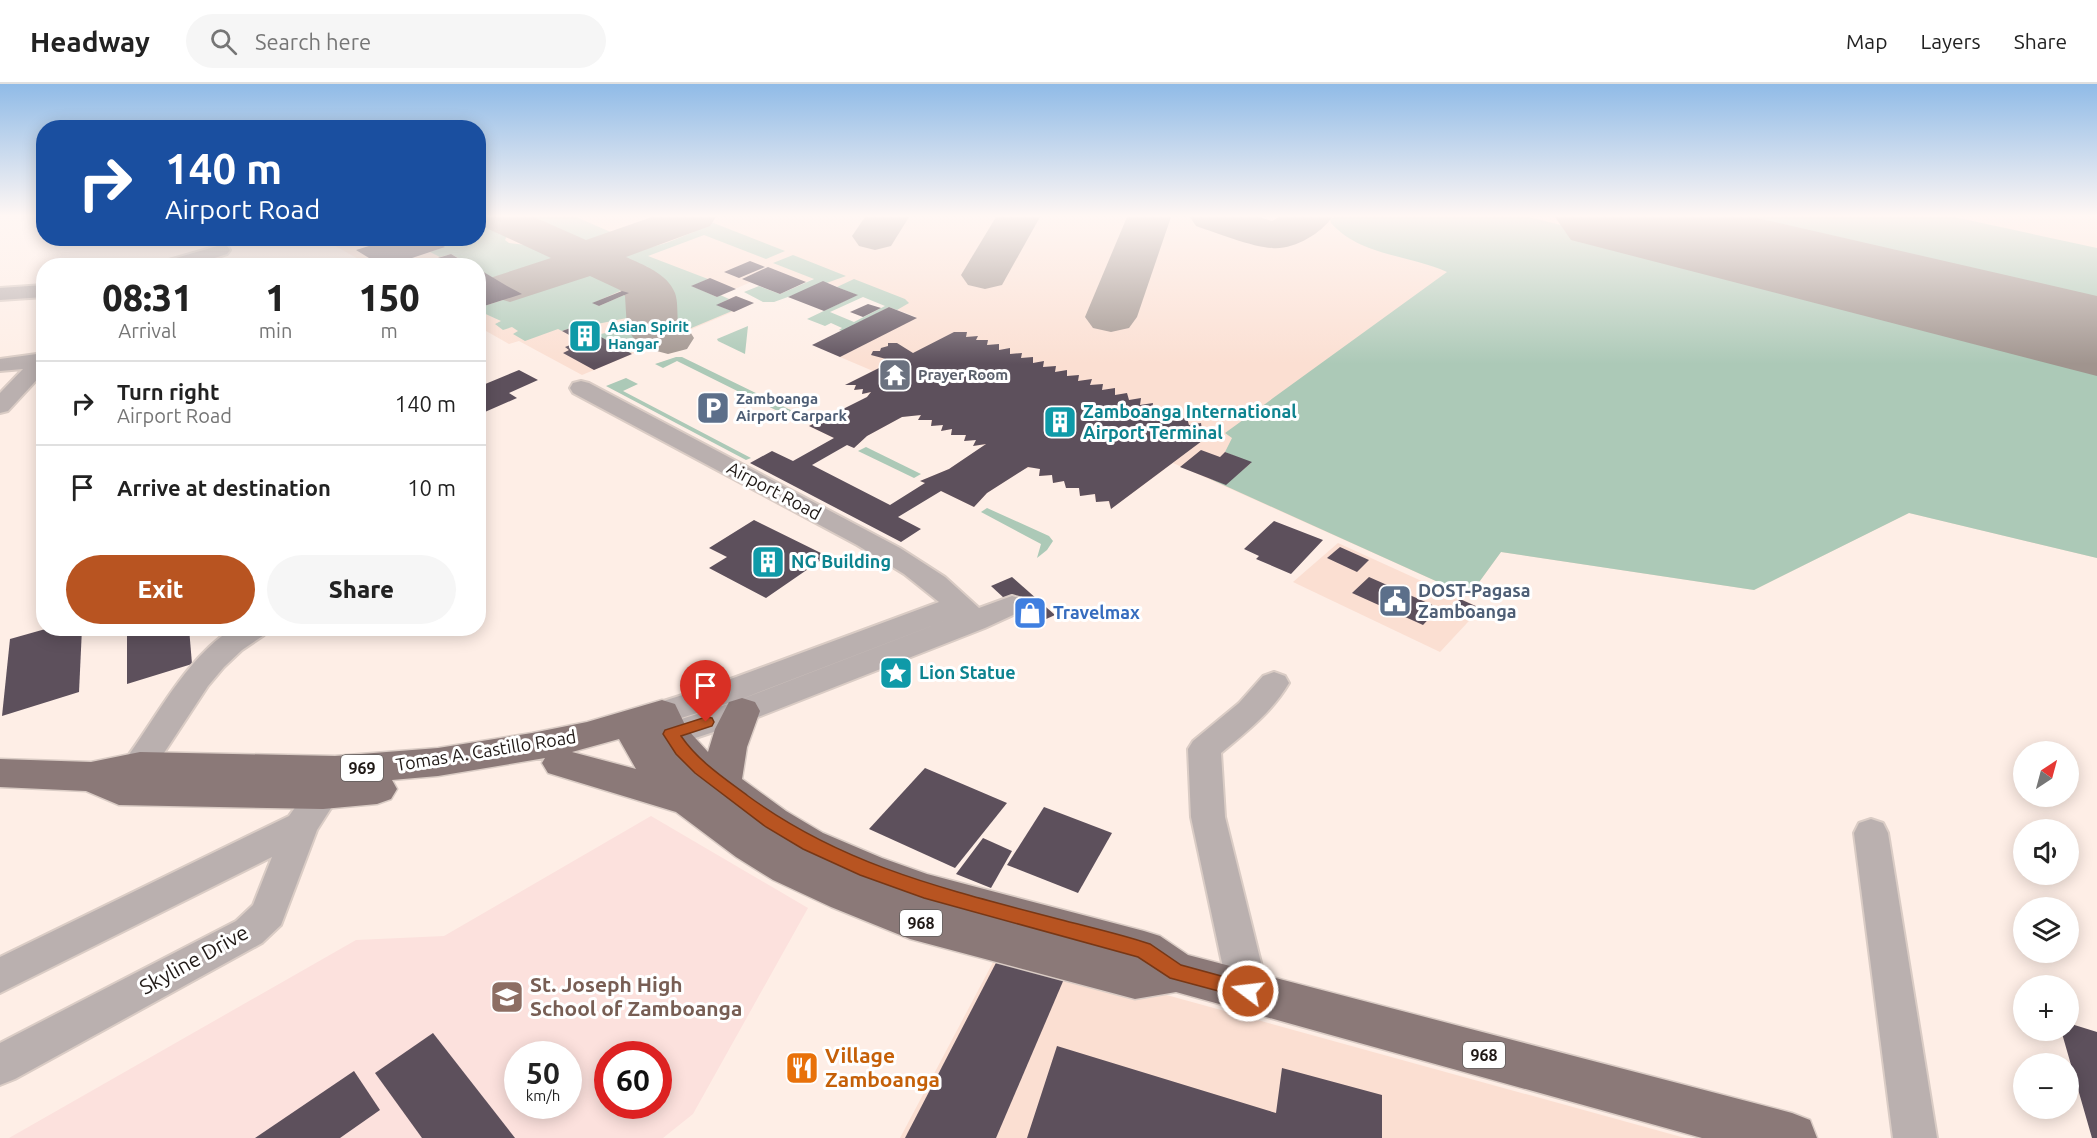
<!DOCTYPE html>
<html lang="en">
<head>
<meta charset="utf-8">
<style>
  body { margin:0; font-family:Ubuntu,sans-serif; background:#f6f6f6; color:#222; height:100vh; display:flex; flex-direction:column; font-size:22px; white-space:nowrap }
  * { box-sizing:border-box; margin:0 }
  p { font-size:20px; color:#767676 }
  .icon { flex:none; width:33px; height:33px; fill:none; stroke:currentColor; stroke-width:2; stroke-linecap:round; stroke-linejoin:round }
  .map { position:relative; flex:1; overflow:hidden }
  .details { position:absolute; left:36px; top:174px; width:450px; height:378px; display:flex; flex-direction:column; background:#fff; border-radius:24px; box-shadow:0 3px 15px #0003 }
  .details>* { flex:none }
  .top-card { position:absolute; left:36px; top:36px; width:450px; height:126px; border-radius:24px; box-shadow:0 3px 15px #0003; background:#1a4fa0; color:#fff; overflow:hidden }
  .needle { width:39px; rotate:36deg }
  .controls { position:absolute; left:2013px; top:657px; display:grid; gap:12px }
  .controls a { display:grid; place-items:center; width:66px; height:66px; border-radius:50%; background:#fff; box-shadow:0 3px 15px #0003; font-size:30px }
  .speed { position:absolute; left:504px; top:957px; display:flex; gap:12px; font-size:30px; font-weight:700; text-align:center }
  .speed>* { display:grid; place-content:center; width:78px; height:78px; border-radius:50%; background:#fff; box-shadow:0 3px 15px #0003; line-height:1 }
  .speed small { font-size:15px; font-weight:400 }
  .speed .limit { border:9px solid #d22; background:#fff; color:#111 }
  .pin { position:absolute; display:grid; place-items:center; width:51px; height:51px; color:#fff; margin:-62px -26px; border-radius:50% 50% 50% 0; rotate:-45deg; box-shadow:0 0 6px #0007 }
  .pin .icon { rotate:45deg }
  .me { position:absolute; width:66px; margin:-33px; rotate:285deg; stroke-linejoin:round; filter:drop-shadow(0 0 4px #0008) }
  .turn { display:flex; align-items:center; gap:21px; height:126px; padding:0 30px; font-size:27px }
  .turn .icon { width:78px; height:78px; stroke-width:2.5 }
  .turn b { display:block; font-size:42px; line-height:51px }
  .eta { display:flex; justify-content:space-evenly; align-items:center; height:102px; text-align:center }
  .eta b { font-size:36px; font-weight:800; line-height:42px }
  .button { display:flex; gap:12px; margin-top:auto; padding:12px 30px }
  .button a { flex:1; height:69px; border-radius:36px; background:#b85421; color:#fff; font-size:24px; font-weight:800; line-height:69px; text-align:center }
  .button a+a { background:#f6f6f6; color:#222 }
  ul { padding:0; list-style:none }
  li { display:flex; align-items:center; gap:18px; height:84px; padding:0 30px; border-top:2px solid #e0e0e0 }
  li div { flex:1 }
  li b { display:block; font-size:22px }
  li em { font-style:normal }
  header { display:flex; align-items:center; gap:36px; box-sizing:border-box; height:84px; padding:0 30px; background:#fff; border-bottom:2px solid #e0e0e0 }
  header strong { font-size:28px }
  nav { display:flex; gap:33px; margin-inline-start:auto; font-size:21px }
  .search { width:420px; height:54px; background:#f6f6f6; display:flex; align-items:center; gap:15px; box-sizing:border-box; padding:0 21px; border-radius:33px; color:#767676; font-size:22px }
  .map>svg:first-child { display:block }
</style>
</head>
<body>
<header>
<strong>Headway</strong>
<div class="search"><svg class="icon" aria-label="search" viewBox="0 0 24 24"><circle cx="10" cy="10" r="6"/><path d="M15 15l6 6"/></svg>Search here</div>
<nav><a>Map</a><a>Layers</a><a>Share</a></nav>
</header>
<div class="map">
<svg width="2097" height="1054" viewBox="0 0 2097 1054">
  <rect width="100%" height="100%" fill="#feeee6"/>
  <g fill="#fbdfd2">
    <polygon points="479,133 2097,133 2097,474 1909,429 1754,506 1501,468 1469,512 1173,379 1111,425 1108,417 1096,418 1094,410 1080,412 1079,404 1066,404 1064,397 1053,399 1052,391 1039,392 1040,385 1034,383 1024,385 987,409 974,423 920,397 949,385 985,361 973,362 976,356 964,357 965,351 951,351 952,345 941,347 943,341 931,342 931,336 918,336 920,331 902,333 867,352 854,364 809,342 866,314 870,309 862,310 863,305 854,306 855,301 845,301 873,287 840,273 916,233 815,194 780,210 751,198 721,211 729,215 736,212 754,219 582,291 519,257 509,260 479,243 478,182 369,181 323,155 478,154"/>
    <polygon points="1338,459 1481,524 1440,568 1293,498"/>
    <polygon points="1000,865 1685,1054 900,1054"/>
  </g>
  <path fill="#fce1dd" fill-rule="evenodd" d="M651,732L808,824L693,1030L663,1054H9L356,856L444,852ZM518,970H568V1022H518ZM608,970H658V1022H608Z"/>
  <g fill="#acc9b7" fill-rule="evenodd">
    <polygon points="512,133 576,133 613,149 609,160 593,164 580,163"/>
    <path d="M1335,133H1529L2097,276V474L1909,429L1754,506L1501,468L1469,512L1208,394L1226,400L1251,379L1225,368L1232,354L1225,349L1447,188C1410,171 1360,172 1331,139L1330,135Z"/>
    <polygon points="1695,133 1954,133 2097,164 2097,228"/>
    <path d="M693,137L711,138L785,167L766,175L704,151L648,172L708,195L692,202L717,213L720,211L729,215L717,221L732,227L677,250L661,243V206L654,198L605,173L608,168L624,162C646,171 674,155 694,148L681,141Z"/>
    <polygon points="492,139 509,148 505,156 509,159 550,164 570,174 571,177 558,185 507,202 479,186 478,182 471,181 451,170 440,173 430,168 444,163 430,155 478,154 479,140"/>
    <polygon points="793,171 846,192 774,218 763,218 744,208 759,202 780,210 814,195 773,179"/>
    <polygon points="580,185 599,187 627,200 627,204 593,219 599,222 629,209 639,209 642,214 642,226 632,233 582,243 579,241 562,247 558,245 525,257 513,250 518,247 512,243 503,246 495,240 501,237 479,227 478,224 522,210 512,205 563,188"/>
    <path d="M854,195L905,215L909,219L897,226L889,223L842,247L839,246L842,244L831,239L825,242L807,235L857,211L837,203ZM863,213L885,222L854,238L830,228Z"/>
    <polygon points="638,242 642,242 643,248 660,257 629,269 596,251"/>
    <polygon points="748,242 745,270 718,257 717,255"/>
    <polygon points="676,273 682,273 811,336 804,340 677,277 663,284 655,280"/>
    <polygon points="626,294 638,300 623,307 751,374 746,376 606,302"/>
    <polygon points="866,363 921,390 914,394 858,367"/>
    <polygon points="987,424 1049,452 1053,457 1047,466 1037,474 1041,460 981,428"/>
  </g>
  <g fill="none" stroke-linecap="round" stroke-linejoin="round">
    <g fill="#a0948e" fill-rule="evenodd">
      <path d="M478,133H534L586,156L652,133H716L710,142L626,173C643,181 667,189 675,209C678,217 677,229 678,238L687,243L694,254L687,265L668,270L649,265L635,256L627,245L625,212L620,206L590,192L510,218L493,213L485,203L493,193L551,174L482,142Z"/>
      <polygon points="865,133 909,133 891,162 875,166 859,162 852,152"/>
      <polygon points="996,133 1040,133 1002,201 985,205 968,201 961,191"/>
      <polygon points="1127,133 1171,133 1137,233 1129,244 1111,248 1093,244 1085,233"/>
      <path d="M1190,133H1259L1272,137L1279,133H1332C1321,150 1293,166 1272,164C1252,163 1217,149 1196,142Z"/>
    </g>
    <polygon fill="#a0948e" fill-rule="evenodd" points="1555,133 1753,133 2097,212 2097,292 1571,156"/>
  </g>
  <g fill="#5d505c" fill-rule="evenodd">
    <polygon points="323,154 350,154 350,155 332,160"/>
    <polygon points="395,154 429,154 445,163 388,182 382,182 356,166"/>
    <polygon points="451,170 471,182 435,182 428,177"/>
    <polygon points="750,177 765,183 739,194 724,188"/>
    <polygon points="768,183 806,198 780,210 742,195"/>
    <polygon points="482,187 507,202 522,210 478,224 478,214 481,213 478,212 478,188"/>
    <polygon points="710,194 729,202 736,205 717,213 691,202"/>
    <polygon points="823,197 837,203 858,211 824,227 788,213"/>
    <polygon points="622,207 629,209 599,222 592,219"/>
    <polygon points="736,212 754,219 734,228 716,221"/>
    <polygon points="868,220 881,224 863,233 850,228"/>
    <polygon points="889,223 917,234 840,273 812,261"/>
    <polygon points="579,241 601,253 632,270 594,286 563,269 569,266 565,263 580,257 562,247"/>
    <path d="M954,248H967L966,253L978,252L976,256H988L987,261L999,260V266L1010,264V270L1022,269L1021,274L1033,273V279L1044,277L1043,283L1056,282L1055,288L1067,286V292L1079,291L1078,297L1092,295L1090,301L1103,300L1102,306L1115,304V311L1127,309L1129,316L1141,314L1140,321L1153,319L1152,326L1166,324L1167,331L1176,329L1177,335L1187,334L1189,341L1201,339L1202,346L1218,345L1111,425L1109,417L1096,418L1095,410L1080,412L1079,404H1066L1064,397L1053,399L1052,391L1039,392L1040,385L1028,383L987,409L974,423L941,407L898,433L921,445L901,458L750,379L772,367L793,377L834,354L809,342L867,313L871,308L862,310L863,305L854,306L856,301H845L889,279L886,275L871,271L873,267H880L881,264L888,262V259H897L913,269ZM921,331L918,336H932L931,342L943,341L941,347L952,345L951,351H966L964,357L976,356L973,362L986,360L949,385L920,397L925,399L890,421L812,381L847,361L854,364L867,352L902,333Z"/>
    <polygon points="519,286 538,296 509,309 517,314 478,331 478,303"/>
    <polygon points="1201,366 1220,373 1225,368 1252,378 1226,401 1180,383"/>
    <polygon points="754,436 827,472 766,514 709,484 727,473 709,464"/>
    <polygon points="1274,437 1323,456 1291,490 1256,475 1259,472 1244,465"/>
    <polygon points="1340,463 1369,476 1357,488 1327,474"/>
    <polygon points="1012,493 1055,531 1033,541 991,502"/>
    <polygon points="1369,493 1439,524 1423,541 1352,509"/>
    <polygon points="1460,515 1480,524 1470,534 1449,525"/>
    <polygon points="49,544 82,544 79,608 2,632 10,555"/>
    <polygon points="127,544 189,544 192,580 127,600"/>
    <polygon points="925,684 1007,719 955,784 869,745"/>
    <polygon points="1044,723 1112,749 1078,809 1007,781"/>
    <polygon points="983,754 1012,767 991,804 956,790"/>
    <polygon points="998,875 1064,895 996,1054 905,1054"/>
    <polygon points="2068,939 2097,948 2097,1054 2092,1054 2061,946 2068,946"/>
    <polygon points="433,949 515,1054 422,1054 375,989"/>
    <polygon points="1057,962 1276,1029 1282,984 1382,1011 1382,1054 1027,1054"/>
    <polygon points="354,987 380,1026 340,1054 255,1054"/>
  </g>
  <g fill="none" stroke-linecap="round" stroke-linejoin="round">
    <defs>
      <g id="minor">
        <polygon points="221,161 227,162 230,166 227,170 190,182 160,182 162,178"/>
        <polygon points="44,201 44,213 0,216 0,204"/>
        <polygon points="44,269 44,288 8,327 0,329 0,309 23,285 0,287 0,275"/>
        <polygon points="581,297 589,299 900,464 945,493 979,524 1012,512 1022,515 1026,521 1022,527 985,544 753,635 671,662 660,658 655,650 660,642 731,619 955,533 739,616 662,640 651,637 646,629 651,621 717,600 939,518 904,490 857,461 573,309 570,304 573,299"/>
        <path d="M233,544H268L264,551L242,566L224,583L208,602L139,707L127,711L115,707L110,698L115,689C154,641 180,579 233,544Z"/>
        <path d="M1274,588L1285,592L1289,599C1272,628 1246,648 1221,669L1225,733L1268,907L1262,919L1248,925L1234,919L1228,907L1191,733L1188,665L1193,657L1239,619L1263,592Z"/>
        <polygon points="323,697 335,701 340,710 317,746 281,841 262,859 15,995 0,1001 0,959 236,837 253,821 272,773 0,909 0,873 289,732 311,701"/>
        <polygon points="1871,735 1883,739 1888,749 1937,1054 1893,1054 1854,749 1859,739"/>
      </g>
      <path id="primary" d="M742,614L755,618L760,627L747,663L742,695L786,727L823,749L882,774L927,790L1144,847L1160,852L1188,871L1792,1029L1810,1036L1817,1054H1702L1176,908L1135,915L910,855L831,823L773,796L736,773L676,728L548,689L542,679L545,674L438,692L392,696L397,705L391,715L377,720L323,725L119,721L86,707L0,703V675L91,678L140,668L335,672L438,664L532,649L587,638L662,616L675,620L687,645L708,668L715,645L729,618ZM619,655L636,685L572,668Z"/>
    </defs>
    <use href="#minor" stroke="#daccc5" stroke-width="4"/>
    <use href="#primary" stroke="#daccc5" stroke-width="3"/>
    <use href="#minor" fill="#bab0af" fill-rule="evenodd"/>
    <use href="#primary" fill="#8b7978" fill-rule="evenodd"/>
  </g>
  <linearGradient id="sky" x2="0" y2="1"><stop stop-color="#90bbe7"/><stop offset="0.47" stop-color="#fff7f4"/><stop offset="1" stop-color="#fff7f4" stop-opacity="0"/></linearGradient>
  <rect width="2097" height="280" fill="url(#sky)"/>
  <path fill="#b85421" stroke="#783715" stroke-width="1.5" d="M706,633L712,634L714,638L712,642L681,652C698,677 724,694 748,712C844,782 945,805 1058,835C1088,843 1120,850 1150,860L1181,881L1254,901L1257,907L1254,913L1248,915L1170,894L1138,873L924,814L860,791L803,765L766,743L695,689L676,670L663,650L665,646Z"/>
  <defs>
    <symbol id="building-square" viewBox="-11 -11 22 22"><rect x="-9" y="-9" width="18" height="18" rx="4" fill="#0f9aa8" stroke="#fff"/><path d="M-4-6H4V6H1V3H-1V6H-4ZM-2.5-4.3h1.7v1.8h-1.7ZM.8-4.3h1.7v1.8H.8ZM-2.5-1h1.7V.8h-1.7ZM.8-1h1.7V.8H.8Z" fill="#fff"/></symbol>
    <symbol id="temple-square" viewBox="-11 -11 22 22"><rect x="-9" y="-9" width="18" height="18" rx="4" fill="#6b7280" stroke="#fff"/><path d="M0-6L5-2H3V0L6.5 2.5H4V6H1.5V3h-3V6H-4V2.5H-6.5L-3 0V-2H-5Z" fill="#fff"/></symbol>
    <symbol id="parking-square" viewBox="-11 -11 22 22"><rect x="-9" y="-9" width="18" height="18" rx="4" fill="#5c6f8a" stroke="#fff"/><path d="M-3.5-5.5H1a3.5 3.5 0 0 1 0 7H-1V5.5H-3.5ZM-1-3.4V-.6H.8a1.4 1.4 0 0 0 0-2.8Z" fill="#fff"/></symbol>
    <symbol id="civic-square" viewBox="-11 -11 22 22"><rect x="-9" y="-9" width="18" height="18" rx="4" fill="#5c6f8a" stroke="#fff"/><path d="M-.6-6.5H3V-4.5H.6V-3L4-1V1h2V6H-6V1h2V-1L-.6-3ZM-1.2 2.5V6h2.4V2.5Z" fill="#fff"/></symbol>
    <symbol id="shop-square" viewBox="-11 -11 22 22"><rect x="-9" y="-9" width="18" height="18" rx="4" fill="#3f7fe0" stroke="#fff"/><path d="M-5-2.5h2.3a2.7 3.5 0 0 1 5.4 0H5L5.5 6h-11ZM-1.5-2.5h3a1.5 2.3 0 0 0-3 0Z" fill="#fff"/></symbol>
    <symbol id="sight-square" viewBox="-11 -11 22 22"><rect x="-9" y="-9" width="18" height="18" rx="4" fill="#0f9aa8" stroke="#fff"/><path d="M0-6L1.8-2.2L6-1.7L2.9 1.2L3.7 5.4L0 3.3L-3.7 5.4L-2.9 1.2L-6-1.7L-1.8-2.2Z" fill="#fff"/></symbol>
    <symbol id="school-square" viewBox="-11 -11 22 22"><rect x="-9" y="-9" width="18" height="18" rx="4" fill="#8d6e63" stroke="#fff"/><path d="M0-5L7-2L0 1L-7-2ZM-4 1L0 2.5L4 1V4Q0 6-4 4Z" fill="#fff"/></symbol>
    <symbol id="restaurant-square" viewBox="-11 -11 22 22"><rect x="-9" y="-9" width="18" height="18" rx="4" fill="#e8710a" stroke="#fff"/><path d="M-5-6h1v4h1v-4h1v4h1v-4h1v5L-1.5 .5V6h-2V.5L-5-1ZM5-6V6H3V1.5H1.5Q1.5-4 5-6Z" fill="#fff"/></symbol>
  </defs>
  <g fill-rule="evenodd">
    <use href="#building-square" x="566" y="233" width="38" height="38"/>
    <use href="#temple-square" x="876" y="272" width="38" height="38"/>
    <use href="#parking-square" x="694" y="305" width="38" height="38"/>
    <use href="#building-square" x="1041" y="319" width="38" height="38"/>
    <use href="#building-square" x="749" y="459" width="38" height="38"/>
    <use href="#civic-square" x="1376" y="498" width="38" height="38"/>
    <use href="#shop-square" x="1011" y="510" width="38" height="38"/>
    <use href="#sight-square" x="877" y="570" width="38" height="38"/>
    <use href="#school-square" x="488" y="894" width="38" height="38"/>
    <use href="#restaurant-square" x="783" y="965" width="38" height="38"/>
  </g>
  <g text-anchor="middle" stroke-width="6" stroke-linejoin="round" paint-order="stroke">
    <g font-size="15" font-weight="bold" fill="#0d838f" stroke="#fff" text-anchor="start">
      <text x="608" y="248">Asian Spirit<tspan x="608" dy="17">Hangar</tspan></text>
    </g>
    <g font-size="15" font-weight="bold" fill="#5b616d" stroke="#fff" text-anchor="start">
      <text x="918" y="296">Prayer Room</text>
    </g>
    <g font-size="15" font-weight="bold" fill="#4e5e75" stroke="#fff" text-anchor="start">
      <text x="736" y="320">Zamboanga<tspan x="736" dy="17">Airport Carpark</tspan></text>
    </g>
    <g fill="#fff" stroke="#635e5c" stroke-width="1.5">
      <rect x="341" y="671" width="42" height="26" rx="4.5"/>
      <rect x="900" y="826" width="42" height="26" rx="4.5"/>
      <rect x="1463" y="958" width="42" height="26" rx="4.5"/>
    </g>
    <g font-size="16" font-weight="bold" fill="#201916">
      <text x="362" y="690">969</text>
      <text x="921" y="845">968</text>
      <text x="1484" y="977">968</text>
    </g>
    <g font-size="18" font-weight="bold" fill="#0d838f" stroke="#fff" text-anchor="start">
      <text x="1083" y="334">Zamboanga International<tspan x="1083" dy="21">Airport Terminal</tspan></text>
      <text x="791" y="484">NG Building</text>
      <text x="919" y="595">Lion Statue</text>
    </g>
    <g font-size="18" fill="#201916" stroke="#fff">
      <text transform="translate(774 407) rotate(28)" y="6">Airport Road</text>
      <text transform="translate(486 667) rotate(-9)" y="6">Tomas A. Castillo Road</text>
    </g>
    <g font-size="18" font-weight="bold" fill="#4e5e75" stroke="#fff" text-anchor="start">
      <text x="1418" y="513">DOST-Pagasa<tspan x="1418" dy="21">Zamboanga</tspan></text>
    </g>
    <g font-size="18" font-weight="bold" fill="#366cbe" stroke="#fff" text-anchor="start">
      <text x="1053" y="535">Travelmax</text>
    </g>
    <g font-size="21" fill="#201916" stroke="#fff">
      <text transform="translate(194 876) rotate(-29)" y="7">Skyline Drive</text>
    </g>
    <g font-size="21" font-weight="bold" fill="#785e54" stroke="#fff" text-anchor="start">
      <text x="530" y="908">St. Joseph High<tspan x="530" dy="24">School of Zamboanga</tspan></text>
    </g>
    <g font-size="21" font-weight="bold" fill="#c56008" stroke="#fff" text-anchor="start">
      <text x="825" y="979">Village<tspan x="825" dy="24">Zamboanga</tspan></text>
    </g>
  </g>
</svg>
<div class="controls">
<a><svg class="needle" viewBox="-14 -14 28 28"><path d="M0-13l5 13h-10z" fill="#e53935"/><path d="M0 13l5-13h-10z" fill="#767676"/></svg></a>
<a><svg class="icon" aria-label="sound" viewBox="0 0 24 24"><path d="M4 9h4l5-4v14l-5-4H4zM17 9q2 3 0 6"/></svg></a>
<a><svg class="icon" aria-label="layers" viewBox="0 0 24 24"><path d="M12 4l9 5-9 5-9-5zM3 14l9 5 9-5"/></svg></a>
<a>+</a>
<a>−</a>
</div>
<div class="speed"><div>50<small>km/h</small></div><div class="limit">60</div></div>
<div class="pin" style="left:706px;top:638px;background:#d93025"><svg class="icon" aria-label="arrive" viewBox="0 0 24 24"><path d="M6 21V4h12l-3 4 3 4H6"/></svg></div>
<svg class="me" style="left:1248px;top:907px" viewBox="-20 -20 40 40"><circle r="17" fill="#b85421" stroke="#fff" stroke-width="3"/><path d="M0-11L8 9 0 5-8 9z" fill="#fff"/></svg>
<div class="top-card">
<div class="turn"><svg class="icon" aria-label="right" viewBox="0 0 24 24"><path d="M7 20v-9h11M14 6l5 5-5 5"/></svg><div><b>140 m</b>Airport Road</div></div>
</div>
<section class="details">
<div class="eta">
<div><b>08:31</b><p>Arrival</p></div>
<div><b>1</b><p>min</p></div>
<div><b>150</b><p>m</p></div>
</div>
<ul>
<li><svg class="icon" aria-label="right" viewBox="0 0 24 24"><path d="M7 20v-9h11M14 6l5 5-5 5"/></svg><div><b>Turn right</b><p>Airport Road</p></div><em>140 m</em></li>
<li><svg class="icon" aria-label="arrive" viewBox="0 0 24 24"><path d="M6 21V4h12l-3 4 3 4H6"/></svg><div><b>Arrive at destination</b></div><em>10 m</em></li>
</ul>
<div class="button"><a>Exit</a><a>Share</a></div>
</section>
</div>
</body>
</html>
